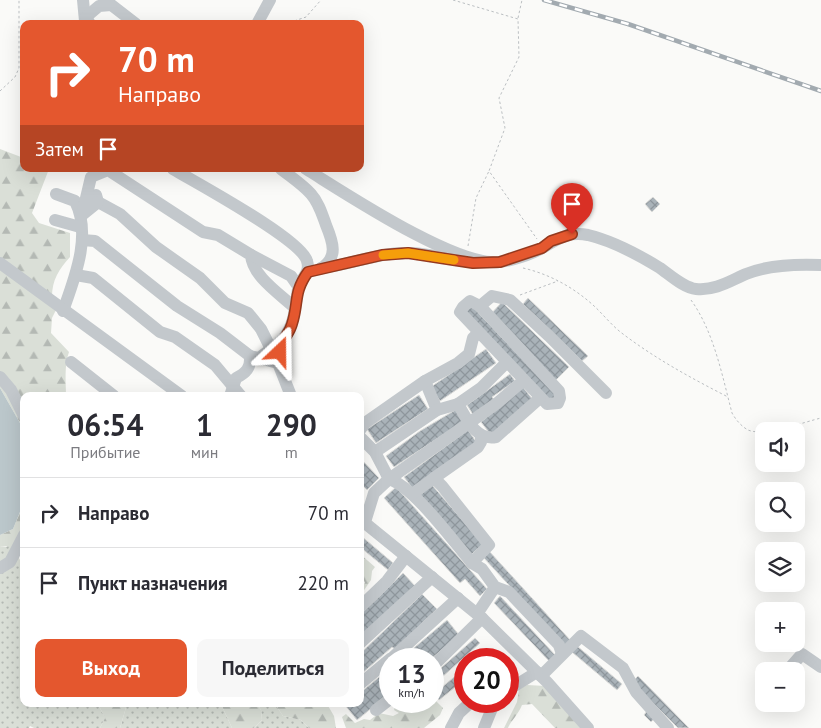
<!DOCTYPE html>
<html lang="ru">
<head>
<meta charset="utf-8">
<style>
  body { margin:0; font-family:"PT Sans",sans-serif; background:#f7f7f7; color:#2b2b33; height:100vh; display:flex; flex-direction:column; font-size:19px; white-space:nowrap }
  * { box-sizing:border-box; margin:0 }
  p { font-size:16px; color:#7c7c81 }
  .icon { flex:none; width:28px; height:28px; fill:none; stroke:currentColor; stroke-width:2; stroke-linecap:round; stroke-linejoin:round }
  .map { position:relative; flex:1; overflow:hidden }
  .panel { position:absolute; left:20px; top:392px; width:344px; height:315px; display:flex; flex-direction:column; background:#fff; border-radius:10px; box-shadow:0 5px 20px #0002 }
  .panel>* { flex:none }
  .top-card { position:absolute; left:20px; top:20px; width:344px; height:152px; border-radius:10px; box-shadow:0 5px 20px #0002; background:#e4572e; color:#fff; overflow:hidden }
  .controls { position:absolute; left:755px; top:422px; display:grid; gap:10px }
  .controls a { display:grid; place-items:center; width:50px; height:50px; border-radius:10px; background:#fff; box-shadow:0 5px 20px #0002; font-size:25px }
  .speed { position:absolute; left:379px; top:648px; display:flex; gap:10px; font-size:25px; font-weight:700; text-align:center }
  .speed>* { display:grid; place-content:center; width:65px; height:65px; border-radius:50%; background:#fff; box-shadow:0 5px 20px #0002; line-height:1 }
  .speed small { font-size:12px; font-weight:400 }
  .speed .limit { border:8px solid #d22; background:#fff; color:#111 }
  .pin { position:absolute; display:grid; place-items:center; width:42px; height:42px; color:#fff; margin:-51px -21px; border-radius:50% 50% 50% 0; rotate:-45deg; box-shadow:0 0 5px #0007 }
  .pin .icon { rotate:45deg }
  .me { position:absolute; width:55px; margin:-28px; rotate:23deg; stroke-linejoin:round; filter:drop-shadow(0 0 4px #0008) }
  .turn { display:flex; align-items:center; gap:18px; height:105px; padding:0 15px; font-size:22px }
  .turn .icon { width:65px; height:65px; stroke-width:2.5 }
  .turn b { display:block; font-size:35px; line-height:42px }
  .then { display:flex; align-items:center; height:48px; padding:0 15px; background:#0003; gap:10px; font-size:19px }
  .eta { display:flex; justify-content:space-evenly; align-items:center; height:85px; text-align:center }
  .eta b { font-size:30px; font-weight:700; line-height:35px }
  .cta { display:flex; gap:10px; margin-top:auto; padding:10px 15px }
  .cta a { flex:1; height:58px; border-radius:10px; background:#e4572e; color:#fff; font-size:20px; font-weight:700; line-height:58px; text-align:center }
  .cta a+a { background:#f7f7f7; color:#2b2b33 }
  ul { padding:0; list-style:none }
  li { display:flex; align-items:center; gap:15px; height:70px; padding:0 15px; border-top:1px solid #e1e1e2 }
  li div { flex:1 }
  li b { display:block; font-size:19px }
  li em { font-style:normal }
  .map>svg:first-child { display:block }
</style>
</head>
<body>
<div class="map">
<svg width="821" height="728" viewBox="0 0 821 728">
  <defs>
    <pattern id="grass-dots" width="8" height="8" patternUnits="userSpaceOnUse" patternTransform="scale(1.25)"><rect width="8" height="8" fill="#dadfd7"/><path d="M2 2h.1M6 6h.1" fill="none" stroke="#b4b9b4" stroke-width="1.8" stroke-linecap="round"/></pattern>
    <pattern id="forest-firs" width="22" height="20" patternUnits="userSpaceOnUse" patternTransform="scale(1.25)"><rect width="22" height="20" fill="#dadfd7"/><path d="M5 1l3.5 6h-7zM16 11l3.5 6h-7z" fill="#b4b9b4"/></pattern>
    <pattern id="building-cross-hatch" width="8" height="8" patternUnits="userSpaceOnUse" patternTransform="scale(1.25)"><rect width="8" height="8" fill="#aab3b9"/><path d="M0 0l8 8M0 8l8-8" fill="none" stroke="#8e969c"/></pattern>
  </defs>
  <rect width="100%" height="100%" fill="#fafaf8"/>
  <g fill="url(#grass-dots)">
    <polygon points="15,542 7,559 0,564 0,546 6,547"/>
    <polygon points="17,556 24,565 24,704 98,704 105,718 100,728 34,728 30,726 29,728 0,728 0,571"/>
    <polygon points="127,704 221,704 232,728 120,728"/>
    <polygon points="257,704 275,704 283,716 301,720 309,728 254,728 262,720 261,710"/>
  </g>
  <g fill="url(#forest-firs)">
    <path d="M0,149L21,157L24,155V169H49L32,213L39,223L70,233V257C59,269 52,280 52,297L0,259Z"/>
    <path d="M0,267L56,310L52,318L51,333L69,352C64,366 66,382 66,396H24V430L0,388Z"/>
    <path d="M24,502C24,519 26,550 0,546V535L13,529Z"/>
    <polygon points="360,554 375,567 372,571 371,580 360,596 360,588 365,583 360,571"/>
    <path d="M527,685L546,686L582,728H555L532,704L522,705C518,715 512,719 508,728H504L517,702L519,689Z"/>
    <path d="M433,698L443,708L440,715L424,728H346L342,717L346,714L355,723L364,719L370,720L379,713L393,716L399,713L394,710C398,696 421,701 432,701Z"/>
    <polygon points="98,704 127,704 120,728 100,728 105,718"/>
    <polygon points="221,704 257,704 261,710 262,720 254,728 232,728"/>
    <polygon points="275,704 327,704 334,716 336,728 309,728 301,720 283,716"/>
  </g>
  <polygon fill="#bbc7cb" points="0,388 24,430 24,480 22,484 24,502 13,529 0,535"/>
  <g fill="url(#building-cross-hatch)" stroke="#dcdcda">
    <polygon points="653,197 660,204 652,212 645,204"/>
    <polygon points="528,298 588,356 582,361 523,304"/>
    <polygon points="502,302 569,367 556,380 489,316"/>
    <polygon points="472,306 558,397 551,403 465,312"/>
    <polygon points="486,349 496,363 440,401 431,387"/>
    <polygon points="510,374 515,381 492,397 495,401 474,416 467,405"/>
    <polygon points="523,387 533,400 491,435 481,422"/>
    <polygon points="419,395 428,409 376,443 367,429"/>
    <polygon points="457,409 464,421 394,467 386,456 420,431"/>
    <polygon points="468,430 477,443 413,489 404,477"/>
    <polygon points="360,458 379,478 367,490 360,483"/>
    <polygon points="432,485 483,544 471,555 420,495"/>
    <polygon points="396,487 487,589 480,596 465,579 460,583 384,498"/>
    <polygon points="360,535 393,563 388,570 360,547"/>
    <polygon points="489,551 571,641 565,646 483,557"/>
    <polygon points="403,573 415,586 360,637 360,615"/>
    <polygon points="422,594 437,609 395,649 392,647 360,675 360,654"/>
    <polygon points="500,596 556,656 550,662 494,603"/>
    <polygon points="447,620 459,635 431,659 401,659"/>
    <polygon points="475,638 480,643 432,686 432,676"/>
    <polygon points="577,646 622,684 617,690 572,652"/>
    <polygon points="390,668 390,693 357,720 345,705 360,704 360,693"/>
    <polygon points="465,668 465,679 439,700 434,694"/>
    <polygon points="638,676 689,728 678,728 632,682"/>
    <polygon points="647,711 655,718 651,722 644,715"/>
  </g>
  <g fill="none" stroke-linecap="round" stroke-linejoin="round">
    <g stroke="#bbbfc2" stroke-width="1" stroke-dasharray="2.5 2.5" stroke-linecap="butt">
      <polyline points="453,0 518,19 519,57 499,98 505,128 489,171 537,239"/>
      <polyline points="518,18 522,0"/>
      <polyline points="285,24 306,17 321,0"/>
      <polyline points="0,91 15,77 19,68 19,0"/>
      <polyline points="468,246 476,198 489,171"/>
      <path d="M523,268C549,274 573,287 593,305C603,314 612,326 623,334C656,359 691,378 728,397"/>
      <polyline points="520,295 558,281"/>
      <path d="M691,300C714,332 722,375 732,413C736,420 741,426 748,430C764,437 804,422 821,418"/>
    </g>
    <g stroke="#c3c8cc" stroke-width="12">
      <polyline points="83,0 85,21"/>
      <polyline points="105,0 136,24"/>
      <polyline points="90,24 86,17 99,6 111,5"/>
      <polyline points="257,24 270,0"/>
      <path d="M173,169C198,184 301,239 307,261C311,274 300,278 298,289C295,307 295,324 283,339C277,346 266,352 259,358L250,356C251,368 246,373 236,378L230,396"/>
      <path d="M281,169C291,177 303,185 311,194C319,203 322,214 326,225C333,242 339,258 320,269"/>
      <path d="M306,169C345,193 456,267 499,262C512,261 532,254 542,248C558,239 568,231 588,235C613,241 639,255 660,268C670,275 684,288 696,289C715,291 730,281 746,274C768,265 798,264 821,265"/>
      <path d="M56,194L75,201C92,235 75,277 63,311"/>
      <polyline points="96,195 98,202 120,214 156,247 200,278 225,303 248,313 261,329 278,363 259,358"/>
      <path d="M98,202L82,215L91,177L108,170L203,232L218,235L251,255C252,276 280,294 295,308"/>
      <polyline points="55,220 80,227"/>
      <polyline points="82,240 95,241 177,306 220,333 250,356"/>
      <polyline points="251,255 291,276 298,286"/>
      <polyline points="0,263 182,396"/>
      <path d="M321,268C350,265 379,252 408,253C428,253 449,259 469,262"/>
      <polyline points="76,275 93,278 160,332 175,337 215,365 241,396"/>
      <polygon points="470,301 480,306 559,391 560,398 558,403 547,404 460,312 463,307"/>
      <polyline points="480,306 492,296 510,300 549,336 606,393"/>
      <polyline points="279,356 278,363 291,396"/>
      <polyline points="71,362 114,396"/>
      <path d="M506,363L481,388L458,404C466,418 476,441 496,437L540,398"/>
      <polyline points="0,377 11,390 24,416"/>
      <polyline points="425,381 437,410"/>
      <polyline points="360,430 365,423 425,381 458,363 469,354 473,338 478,333"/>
      <path d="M360,437L375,452L389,479C414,487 453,541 472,563"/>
      <polyline points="375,452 437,410 458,404"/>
      <polyline points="434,478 478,447 481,442 481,436"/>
      <polyline points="412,494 434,478 442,486 489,545 472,563 482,569 495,587 509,592 559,645 562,654"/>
      <polyline points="360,519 482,618 547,682 588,728"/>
      <polyline points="365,522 374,493 389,479 496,404 523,381"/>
      <polyline points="0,568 10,562 24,535"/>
      <polyline points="360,607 387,581 406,556"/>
      <polyline points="477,614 495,587"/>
      <polyline points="360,643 432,577"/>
      <polyline points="391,659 458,598"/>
      <polyline points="432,667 482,618"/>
      <polyline points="787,671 802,654 821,667"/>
      <polyline points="541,676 581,636 623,668 636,692 668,728"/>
      <polyline points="360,684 390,659"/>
      <polyline points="464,685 465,686"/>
      <polyline points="508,690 537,672"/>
      <polyline points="376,710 390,699"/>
      <polyline points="451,728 459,713 472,701"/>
      <polyline points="484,728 495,701"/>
    </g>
    <defs>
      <polyline id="rail" points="544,0 628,24 821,91"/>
    </defs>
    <use href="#rail" stroke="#a2aab0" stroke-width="4.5"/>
    <use href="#rail" stroke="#fff" stroke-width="2.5" stroke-dasharray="8" stroke-linecap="butt"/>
  </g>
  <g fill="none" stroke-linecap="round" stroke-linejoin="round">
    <defs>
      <path id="route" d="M280,352C282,338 289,335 292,324C299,302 293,293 308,272L382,255L408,253L473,263L500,262L542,248L551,241L572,234"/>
    </defs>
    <use href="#route" stroke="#94391e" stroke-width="12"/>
    <use href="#route" stroke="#e4572e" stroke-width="9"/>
    <polyline stroke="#f59e0b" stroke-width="9" points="383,255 408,253 454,260"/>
  </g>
</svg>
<div class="controls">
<a><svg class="icon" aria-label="sound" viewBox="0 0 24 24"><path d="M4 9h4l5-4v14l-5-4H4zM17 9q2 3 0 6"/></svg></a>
<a><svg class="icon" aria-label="search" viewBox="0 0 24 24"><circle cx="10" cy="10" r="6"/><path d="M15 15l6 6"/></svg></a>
<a><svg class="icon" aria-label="layers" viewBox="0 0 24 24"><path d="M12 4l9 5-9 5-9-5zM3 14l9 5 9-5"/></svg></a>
<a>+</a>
<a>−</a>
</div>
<div class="speed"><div>13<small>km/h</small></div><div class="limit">20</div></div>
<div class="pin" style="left:572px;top:234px;background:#d93025"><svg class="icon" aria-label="arrive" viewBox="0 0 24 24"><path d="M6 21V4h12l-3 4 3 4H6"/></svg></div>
<svg class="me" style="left:280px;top:352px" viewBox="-20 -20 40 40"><path d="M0-17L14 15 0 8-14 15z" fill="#e4572e" stroke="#fff" stroke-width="4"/></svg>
<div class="top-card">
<div class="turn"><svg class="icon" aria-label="right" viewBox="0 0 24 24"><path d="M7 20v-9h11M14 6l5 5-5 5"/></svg><div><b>70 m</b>Направо</div></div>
<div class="then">Затем<svg class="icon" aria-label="arrive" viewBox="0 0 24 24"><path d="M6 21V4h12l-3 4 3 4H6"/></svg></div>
</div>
<section class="panel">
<div class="eta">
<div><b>06:54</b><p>Прибытие</p></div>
<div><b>1</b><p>мин</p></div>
<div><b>290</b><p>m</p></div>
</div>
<ul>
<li><svg class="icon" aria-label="right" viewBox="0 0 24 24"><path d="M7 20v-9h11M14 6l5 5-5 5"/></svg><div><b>Направо</b></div><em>70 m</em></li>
<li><svg class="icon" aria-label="arrive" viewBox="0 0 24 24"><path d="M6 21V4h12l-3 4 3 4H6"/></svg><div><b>Пункт назначения</b></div><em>220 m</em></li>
</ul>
<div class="cta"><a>Выход</a><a>Поделиться</a></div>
</section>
</div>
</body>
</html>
